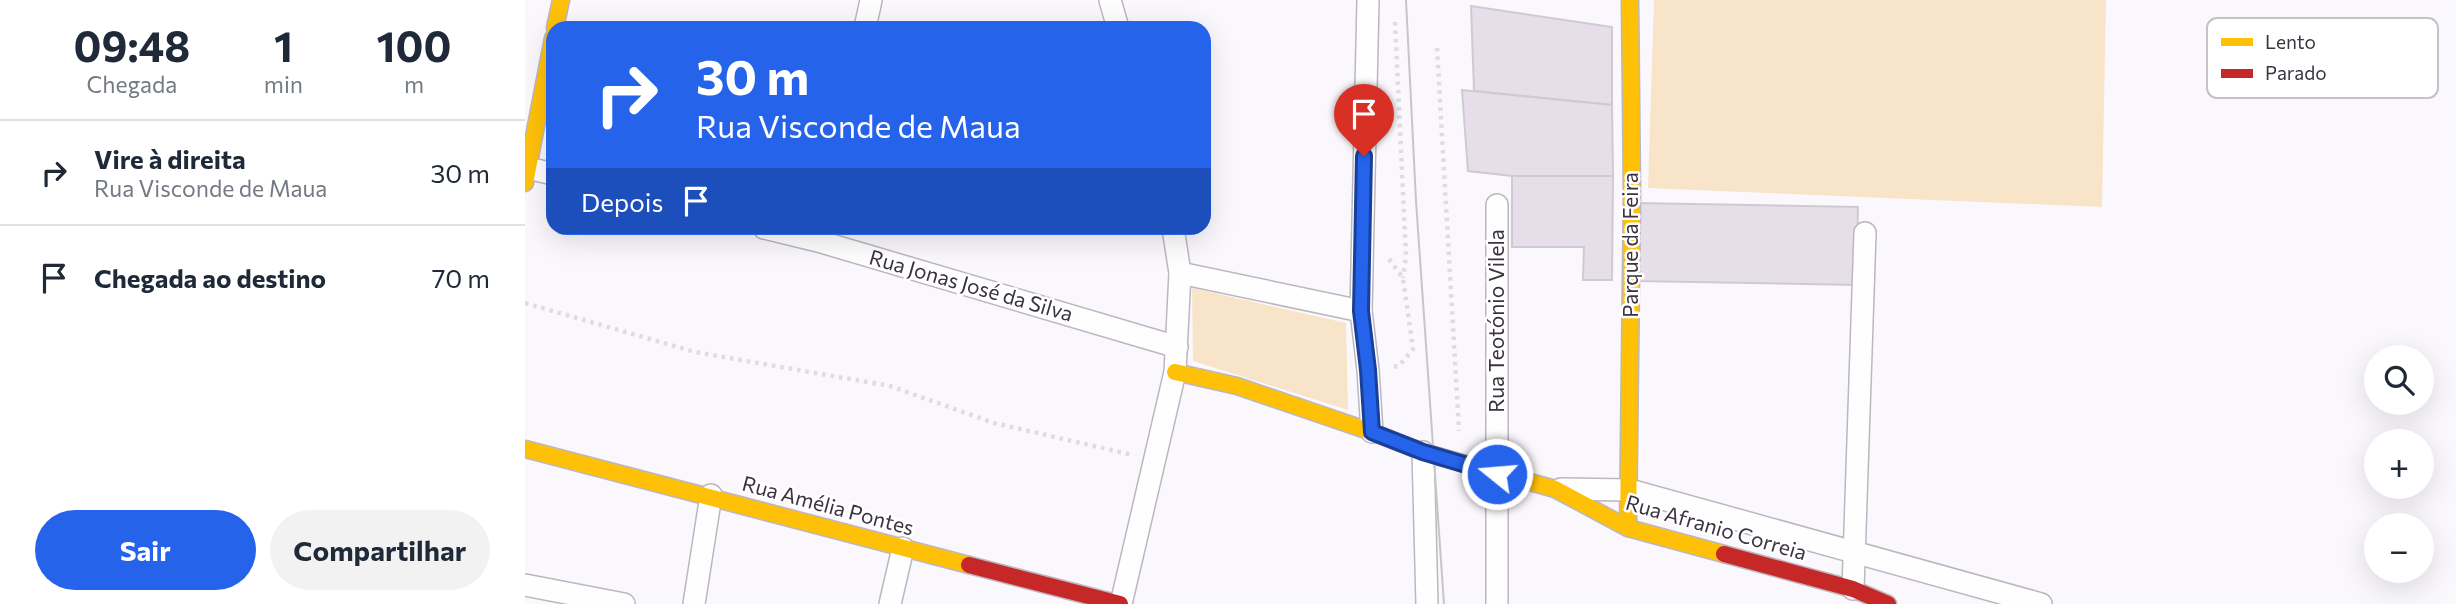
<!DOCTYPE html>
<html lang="pt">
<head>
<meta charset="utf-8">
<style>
  body { margin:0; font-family:Commissioner,sans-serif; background:#f2f2f3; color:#1f2937; height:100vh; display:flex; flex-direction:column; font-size:26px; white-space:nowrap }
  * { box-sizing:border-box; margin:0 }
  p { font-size:23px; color:#747a83 }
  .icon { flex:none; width:38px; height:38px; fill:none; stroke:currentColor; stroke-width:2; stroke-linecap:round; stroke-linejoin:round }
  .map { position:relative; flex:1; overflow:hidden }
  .details { display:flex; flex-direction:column; background:#fff; width:525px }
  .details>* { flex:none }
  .top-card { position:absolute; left:21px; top:21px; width:665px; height:214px; border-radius:21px; box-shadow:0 7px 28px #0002; background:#2563eb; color:#fff; overflow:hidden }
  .controls { position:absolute; left:1839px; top:345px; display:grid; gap:14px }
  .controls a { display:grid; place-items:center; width:70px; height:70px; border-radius:50%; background:#fff; box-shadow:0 7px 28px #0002; font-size:35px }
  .pin { position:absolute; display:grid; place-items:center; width:60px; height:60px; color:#fff; margin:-72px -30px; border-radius:50% 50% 50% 0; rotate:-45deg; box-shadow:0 0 7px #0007 }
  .pin .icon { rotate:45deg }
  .me { position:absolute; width:77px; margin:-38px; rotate:287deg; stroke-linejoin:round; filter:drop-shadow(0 0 5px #0008) }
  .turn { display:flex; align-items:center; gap:24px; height:147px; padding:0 35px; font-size:32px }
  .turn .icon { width:91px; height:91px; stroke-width:2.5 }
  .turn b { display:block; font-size:49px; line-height:60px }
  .then { display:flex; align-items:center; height:66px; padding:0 35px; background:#0003; gap:14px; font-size:26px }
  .eta { display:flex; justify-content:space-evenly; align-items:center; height:119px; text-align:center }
  .eta b { font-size:42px; font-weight:700; line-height:49px }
  .primary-button { display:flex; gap:14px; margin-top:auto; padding:14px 35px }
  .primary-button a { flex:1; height:80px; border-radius:42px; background:#2563eb; color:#fff; font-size:28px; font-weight:700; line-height:80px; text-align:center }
  .primary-button a+a { background:#f2f2f3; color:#1f2937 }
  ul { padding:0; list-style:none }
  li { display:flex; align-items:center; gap:21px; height:105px; padding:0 35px; border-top:2px solid #e0e1e3 }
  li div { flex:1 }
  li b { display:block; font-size:26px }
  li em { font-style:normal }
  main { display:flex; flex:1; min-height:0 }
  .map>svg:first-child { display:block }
</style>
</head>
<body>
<main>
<section class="details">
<div class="eta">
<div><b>09:48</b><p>Chegada</p></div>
<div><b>1</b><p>min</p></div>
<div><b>100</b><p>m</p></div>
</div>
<ul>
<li><svg class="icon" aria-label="right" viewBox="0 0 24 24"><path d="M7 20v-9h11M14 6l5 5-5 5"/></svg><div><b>Vire à direita</b><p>Rua Visconde de Maua</p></div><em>30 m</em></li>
<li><svg class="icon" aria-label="arrive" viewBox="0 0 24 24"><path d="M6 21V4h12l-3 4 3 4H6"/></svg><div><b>Chegada ao destino</b></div><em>70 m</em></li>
</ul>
<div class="primary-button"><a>Sair</a><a>Compartilhar</a></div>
</section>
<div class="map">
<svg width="1931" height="604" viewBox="0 0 1931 604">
  <rect width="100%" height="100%" fill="#fbf8fd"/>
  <g fill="#f8e4c9">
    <polygon points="1129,0 1581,0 1577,207 1123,188"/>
    <polygon points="667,288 821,323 823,410 668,361"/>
  </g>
  <g fill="#e6dfea" stroke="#cfcad2" stroke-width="2">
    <polygon points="946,6 1087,27 1087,105 949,91"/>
    <polygon points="937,90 1087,105 1088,176 987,176 943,171"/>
    <polygon points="987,176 1088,176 1087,280 1058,280 1059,247 987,247"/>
    <polygon points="1111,203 1333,207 1331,285 1110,281"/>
  </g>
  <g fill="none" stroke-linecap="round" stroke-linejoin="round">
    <defs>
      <g id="street">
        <polyline points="585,0 593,28"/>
        <polyline points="843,0 836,311 843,370 847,432"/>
        <polyline points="340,28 346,0"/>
        <polyline points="3,168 28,174"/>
        <polyline points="972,205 972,604"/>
        <polyline points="239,228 293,241 652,347"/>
        <polyline points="655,273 836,311"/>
        <polyline points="898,452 902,604"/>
        <polyline points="1036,489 1105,490 1516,604"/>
        <polyline points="0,585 99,604"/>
        <polyline points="1328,589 1340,233"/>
        <polyline points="169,604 186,495"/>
        <polyline points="365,604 378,548"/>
        <polyline points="596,604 650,372 655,273 648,228"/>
      </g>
      <g id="slow">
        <polyline points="30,28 36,0"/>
        <polyline points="0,183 28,38"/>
        <polyline points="650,372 712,386 847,432 898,452 1030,489 1103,528 1199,554"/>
        <polyline points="0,449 444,565"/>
        <polyline points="1103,528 1107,194 1105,0"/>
      </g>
      <g id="jam">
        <polyline points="1199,554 1328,589 1363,604"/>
        <polyline points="444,565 595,604"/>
      </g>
    </defs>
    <use href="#street" stroke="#bcb7bf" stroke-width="24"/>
    <use href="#slow" stroke="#bcb7bf" stroke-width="19"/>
    <use href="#jam" stroke="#bcb7bf" stroke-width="19"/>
    <g stroke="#dddcde" stroke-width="4.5" stroke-dasharray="3.5 5" stroke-linecap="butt">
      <polyline points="870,22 881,256 878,278"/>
      <polyline points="912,48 934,431"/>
      <polyline points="864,259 878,278 888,349 874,366 864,367"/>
      <polyline points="0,303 170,352 365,386 469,423 608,455"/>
    </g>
    <use href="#street" stroke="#fefeff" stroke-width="21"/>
    <use href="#slow" stroke="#ffc107" stroke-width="16"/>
    <use href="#jam" stroke="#c62828" stroke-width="16"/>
    <polyline stroke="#c6c5c7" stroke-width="2" points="881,0 891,201 919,604"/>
  </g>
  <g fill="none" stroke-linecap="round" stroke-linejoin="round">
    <defs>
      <polyline id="route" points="839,156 836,311 843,370 847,432 898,452 972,474"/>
    </defs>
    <use href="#route" stroke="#184099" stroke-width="18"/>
    <use href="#route" stroke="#2563eb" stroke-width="12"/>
  </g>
  <g text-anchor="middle" stroke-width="5" stroke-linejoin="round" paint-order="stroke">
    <g font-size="21" fill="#3b333f" stroke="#fff">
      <text transform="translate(1106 245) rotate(-90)" y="7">Parque da Feira</text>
      <text transform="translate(446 286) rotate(16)" y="7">Rua Jonas José da Silva</text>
      <text transform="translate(972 321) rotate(-90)" y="7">Rua Teotónio Vilela</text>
      <text transform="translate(303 506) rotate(15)" y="7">Rua Amélia Pontes</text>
      <text transform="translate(1191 528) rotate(16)" y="7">Rua Afranio Correia</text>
    </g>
  </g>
  <rect x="1682" y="18" width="231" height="80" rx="10" fill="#fff" stroke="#c4c2c5" stroke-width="2"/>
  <rect x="1696" y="38" width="32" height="8" fill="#ffc107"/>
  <rect x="1696" y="69" width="32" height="9" fill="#c62828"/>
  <g font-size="19" fill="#3b333f">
    <text x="1740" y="49">Lento</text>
    <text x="1740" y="80">Parado</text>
  </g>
</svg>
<div class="controls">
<a><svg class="icon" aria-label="search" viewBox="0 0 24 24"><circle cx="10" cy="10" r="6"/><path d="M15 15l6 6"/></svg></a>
<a>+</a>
<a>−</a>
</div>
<div class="pin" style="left:839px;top:156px;background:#d93025"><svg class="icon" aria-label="arrive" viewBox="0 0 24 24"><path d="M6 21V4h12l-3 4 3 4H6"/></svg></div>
<svg class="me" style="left:972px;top:474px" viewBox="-20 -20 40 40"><circle r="17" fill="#2563eb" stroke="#fff" stroke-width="3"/><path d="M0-11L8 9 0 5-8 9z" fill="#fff"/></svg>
<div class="top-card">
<div class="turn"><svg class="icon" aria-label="right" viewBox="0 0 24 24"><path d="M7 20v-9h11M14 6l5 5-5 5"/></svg><div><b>30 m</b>Rua Visconde de Maua</div></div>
<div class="then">Depois<svg class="icon" aria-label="arrive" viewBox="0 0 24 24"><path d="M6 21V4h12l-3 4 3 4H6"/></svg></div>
</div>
</div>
</main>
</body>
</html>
